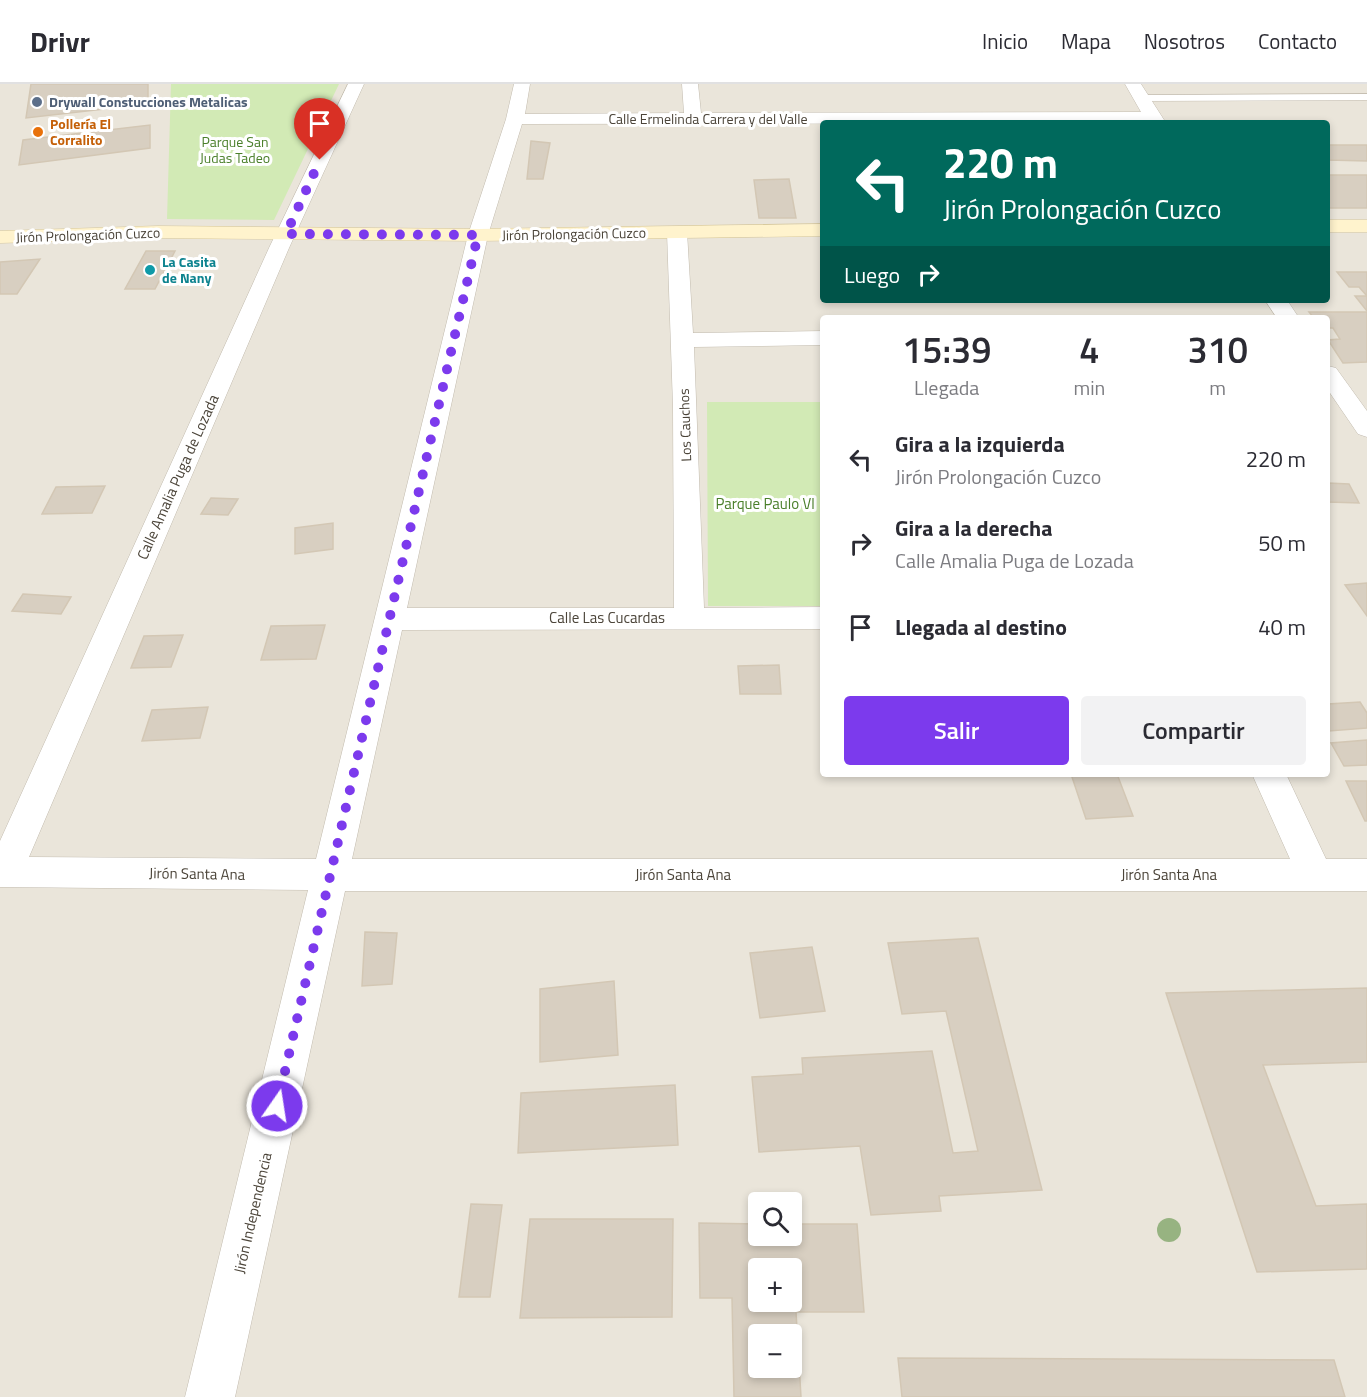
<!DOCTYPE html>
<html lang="es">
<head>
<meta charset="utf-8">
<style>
  body { margin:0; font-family:"Titillium Web",sans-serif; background:#f2f2f3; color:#2b2b33; height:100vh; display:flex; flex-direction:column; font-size:22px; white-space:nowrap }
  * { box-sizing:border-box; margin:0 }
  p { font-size:20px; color:#7c7c81 }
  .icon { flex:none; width:33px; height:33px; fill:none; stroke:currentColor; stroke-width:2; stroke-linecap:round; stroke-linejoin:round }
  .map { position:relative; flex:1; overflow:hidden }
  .details { position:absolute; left:820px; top:231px; width:510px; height:462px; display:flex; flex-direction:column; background:#fff; border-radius:6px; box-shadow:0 3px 9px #0003 }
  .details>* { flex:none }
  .top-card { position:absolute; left:820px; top:36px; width:510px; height:183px; border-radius:6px; box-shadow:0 3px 9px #0003; background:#00695c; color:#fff; overflow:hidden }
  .fabs { position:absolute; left:748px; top:1108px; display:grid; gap:12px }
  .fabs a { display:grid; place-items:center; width:54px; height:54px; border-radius:6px; background:#fff; box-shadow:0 3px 9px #0003; font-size:30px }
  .pin { position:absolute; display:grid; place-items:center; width:51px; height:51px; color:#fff; margin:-62px -26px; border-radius:50% 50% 50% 0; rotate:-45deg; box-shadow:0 0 6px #0007 }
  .pin .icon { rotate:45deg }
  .me { position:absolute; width:66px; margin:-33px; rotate:13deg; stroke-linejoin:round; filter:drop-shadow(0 0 4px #0008) }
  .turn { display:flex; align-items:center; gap:21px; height:126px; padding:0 24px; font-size:27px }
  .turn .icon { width:78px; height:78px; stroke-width:2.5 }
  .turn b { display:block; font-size:42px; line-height:51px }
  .then { display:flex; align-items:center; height:57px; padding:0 24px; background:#0003; gap:12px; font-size:22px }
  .eta { display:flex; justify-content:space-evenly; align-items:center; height:102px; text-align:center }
  .eta b { font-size:36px; font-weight:600; line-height:42px }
  .action { display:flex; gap:12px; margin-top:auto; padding:12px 24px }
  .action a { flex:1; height:69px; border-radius:6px; background:#7c3aed; color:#fff; font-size:24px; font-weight:600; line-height:69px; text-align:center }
  .action a+a { background:#f2f2f3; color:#2b2b33 }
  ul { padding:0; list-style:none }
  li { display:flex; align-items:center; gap:18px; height:84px; padding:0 24px }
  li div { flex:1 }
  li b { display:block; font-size:22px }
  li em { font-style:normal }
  header { display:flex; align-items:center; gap:36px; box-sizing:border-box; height:84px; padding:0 30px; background:#fff; border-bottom:2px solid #e1e1e2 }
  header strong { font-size:28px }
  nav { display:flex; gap:33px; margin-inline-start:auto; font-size:21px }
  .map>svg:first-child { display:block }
</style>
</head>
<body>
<header>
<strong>Drivr</strong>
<nav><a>Inicio</a><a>Mapa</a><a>Nosotros</a><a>Contacto</a></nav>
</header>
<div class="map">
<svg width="1367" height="1313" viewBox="0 0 1367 1313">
  <rect width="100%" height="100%" fill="#f6f3ec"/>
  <path fill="#eae5da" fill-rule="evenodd" d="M0,0H1367V1313H0ZM824,39H1328V216H824ZM824,234H1328V690H824ZM759,1119H792V1152H759ZM759,1185H792V1218H759ZM759,1251H792V1284H759Z"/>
  <g fill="#d2eab5">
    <polygon points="171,0 339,0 274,136 167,135"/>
    <polygon points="707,318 823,318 823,522 708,522"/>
  </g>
  <g fill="#d8cfc1" stroke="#d3c7b4" stroke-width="1.5" fill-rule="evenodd">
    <polygon points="31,0 148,0 148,20 26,34"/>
    <polygon points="150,41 150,64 19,81 23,56"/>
    <polygon points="531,57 550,59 543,95 527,95"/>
    <polygon points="1328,61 1367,61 1367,77 1328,76"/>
    <rect x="1328" y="91" width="39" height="33"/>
    <polygon points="789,95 796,134 759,134 754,96"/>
    <polygon points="146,167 175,167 155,205 125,205"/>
    <polygon points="40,175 17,210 0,210 0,178"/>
    <polygon points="1337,188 1367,188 1367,212 1359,203 1349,203"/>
    <polygon points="1355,212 1367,212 1367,227"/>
    <polygon points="1309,228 1367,228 1367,278 1343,279 1328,256 1340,255 1333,244 1328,244 1328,234 1314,234"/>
    <polygon points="1328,399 1349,400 1359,419 1328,418"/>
    <polygon points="105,402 92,429 42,430 56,403"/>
    <polygon points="211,414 238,415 228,431 201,430"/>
    <polygon points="333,439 333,465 295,470 295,444"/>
    <polygon points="1367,499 1367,532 1345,501"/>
    <polygon points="23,510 71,513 61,530 12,527"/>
    <polygon points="325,541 316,575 261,576 271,542"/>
    <polygon points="183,551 171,583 131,584 144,552"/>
    <polygon points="779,581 781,610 740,610 738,582"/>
    <polygon points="1360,618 1367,629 1367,644 1329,647 1328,620"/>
    <polygon points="208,623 200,654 142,657 152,626"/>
    <polygon points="1367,656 1367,681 1344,682 1331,659"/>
    <polygon points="1071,690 1117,690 1133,732 1086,735"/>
    <polygon points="1346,697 1367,697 1367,737 1365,737"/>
    <polygon points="365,848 397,849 392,900 362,902"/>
    <polygon points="978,854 1042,1106 939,1112 941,1127 871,1131 860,1062 759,1068 752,993 803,990 802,974 932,967 953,1069 978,1067 946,927 902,930 888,859"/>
    <polygon points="812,863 825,927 760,934 750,869"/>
    <polygon points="614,897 618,971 540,978 540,905"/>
    <polygon points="1367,904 1367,978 1263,981 1316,1122 1367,1120 1367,1185 1257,1188 1166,909"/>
    <polygon points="675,1001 678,1061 518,1069 521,1009"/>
    <polygon points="471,1120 502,1121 490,1213 459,1213"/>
    <polygon points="530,1135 673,1135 672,1233 520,1234"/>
    <path d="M699,1139L759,1140V1152H792V1140H857L864,1228H796L801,1313H734L732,1214H700ZM759,1185H792V1218H759ZM759,1251H792V1284H759Z"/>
    <polygon points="898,1274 1334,1276 1345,1313 902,1313"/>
  </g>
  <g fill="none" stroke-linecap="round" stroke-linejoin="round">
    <defs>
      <polygon id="lane" points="1367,10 1367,16 1143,17 1138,14 1143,11"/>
      <g id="street">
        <polygon points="348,0 364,0 289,164 29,773 316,775 468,151 506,35 514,0 530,0 525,30 684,29 682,0 698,0 701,29 1141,28 1125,0 1141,0 1166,39 522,40 488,151 407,524 674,524 673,322 667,148 670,144 684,144 687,148 693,249 824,247 824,261 694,263 704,524 824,523 824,545 402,546 352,775 1290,775 1252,690 1286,690 1326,775 1367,775 1367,807 345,807 235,1313 185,1313 308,806 0,803 0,757 269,164"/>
        <polygon points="1265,216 1287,216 1299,234 1277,234"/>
        <polygon points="1328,282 1336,284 1367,327 1367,353 1358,350 1328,306"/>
      </g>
      <g id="secondary">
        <rect x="1328" y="136" width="39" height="12"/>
        <polygon points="824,140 824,152 478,157 158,154 0,159 0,147 158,142 478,145"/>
      </g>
    </defs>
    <use href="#lane" stroke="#c2bbae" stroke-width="1"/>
    <use href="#street" stroke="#c2bbae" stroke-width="1"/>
    <use href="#secondary" stroke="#d6c79b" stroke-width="1"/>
    <use href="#lane" fill="#fff" fill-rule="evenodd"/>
    <use href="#street" fill="#fff" fill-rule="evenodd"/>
    <use href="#secondary" fill="#fff3cd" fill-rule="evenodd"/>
  </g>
  <circle fill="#97b381" cx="1169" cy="1146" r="12"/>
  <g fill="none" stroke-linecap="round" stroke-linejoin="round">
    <polyline stroke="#7c3aed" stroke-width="10" stroke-dasharray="0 18" points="277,1022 478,151 286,150 320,76"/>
  </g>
  <circle fill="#5c6f8a" stroke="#fff" stroke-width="2" cx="37" cy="18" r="6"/>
  <circle fill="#e8710a" stroke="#fff" stroke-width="2" cx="38" cy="48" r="6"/>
  <circle fill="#0f9aa8" stroke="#fff" stroke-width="2" cx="150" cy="186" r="6"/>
  <g text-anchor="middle" stroke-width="6" stroke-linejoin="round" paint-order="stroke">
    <g font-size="14" font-weight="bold" fill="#4e5e75" stroke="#fff" text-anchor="start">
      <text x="49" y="23">Drywall Constucciones Metalicas</text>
    </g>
    <g font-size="14" fill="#4b4439" stroke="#fff">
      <text x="708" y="40">Calle Ermelinda Carrera y del Valle</text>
      <text transform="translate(574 150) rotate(-1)" y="5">Jirón Prolongación Cuzco</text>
      <text transform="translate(88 151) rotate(-2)" y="5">Jirón Prolongación Cuzco</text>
      <text transform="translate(685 341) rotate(-92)" y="5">Los Cauchos</text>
    </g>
    <g font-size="14" font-weight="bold" fill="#c56008" stroke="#fff" text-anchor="start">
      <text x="50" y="45">Pollería El<tspan x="50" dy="16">Corralito</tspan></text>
    </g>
    <g font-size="14" fill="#4a7f2a" stroke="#fff">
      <text x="235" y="63">Parque San<tspan x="235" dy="16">Judas Tadeo</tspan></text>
    </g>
    <g font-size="14" font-weight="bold" fill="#0d838f" stroke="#fff" text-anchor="start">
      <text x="162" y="183">La Casita<tspan x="162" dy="16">de Nany</tspan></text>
    </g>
    <g font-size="15" fill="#4b4439" stroke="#fff">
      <text transform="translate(178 393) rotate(-66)" y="5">Calle Amalia Puga de Lozada</text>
      <text x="607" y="539">Calle Las Cucardas</text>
      <text transform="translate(197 790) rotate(1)" y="5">Jirón Santa Ana</text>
      <text x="683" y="796">Jirón Santa Ana</text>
      <text x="1169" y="796">Jirón Santa Ana</text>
      <text transform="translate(253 1129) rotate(-77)" y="5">Jirón Independencia</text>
    </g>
    <g font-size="15" fill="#4a7f2a" stroke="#fff">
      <text x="765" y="425">Parque Paulo Vl</text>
    </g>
  </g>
</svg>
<div class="fabs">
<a><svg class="icon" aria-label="search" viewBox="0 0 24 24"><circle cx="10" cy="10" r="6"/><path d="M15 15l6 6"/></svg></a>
<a>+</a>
<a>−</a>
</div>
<div class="pin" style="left:320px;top:76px;background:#d93025"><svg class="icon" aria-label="arrive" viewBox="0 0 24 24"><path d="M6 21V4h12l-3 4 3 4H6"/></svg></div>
<svg class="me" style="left:277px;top:1022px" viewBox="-20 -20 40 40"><circle r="17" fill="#7c3aed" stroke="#fff" stroke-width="3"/><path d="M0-11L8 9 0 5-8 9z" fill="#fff"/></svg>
<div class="top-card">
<div class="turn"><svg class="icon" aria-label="left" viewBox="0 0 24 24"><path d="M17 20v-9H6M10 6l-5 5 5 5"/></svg><div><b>220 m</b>Jirón Prolongación Cuzco</div></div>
<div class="then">Luego<svg class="icon" aria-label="right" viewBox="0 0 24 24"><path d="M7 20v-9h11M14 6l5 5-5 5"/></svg></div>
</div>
<section class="details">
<div class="eta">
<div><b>15:39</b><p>Llegada</p></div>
<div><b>4</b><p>min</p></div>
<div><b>310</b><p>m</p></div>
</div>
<ul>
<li><svg class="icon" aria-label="left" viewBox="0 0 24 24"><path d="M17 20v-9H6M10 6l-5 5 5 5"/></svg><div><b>Gira a la izquierda</b><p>Jirón Prolongación Cuzco</p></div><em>220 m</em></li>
<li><svg class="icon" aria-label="right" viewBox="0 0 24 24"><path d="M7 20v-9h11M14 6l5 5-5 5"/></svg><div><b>Gira a la derecha</b><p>Calle Amalia Puga de Lozada</p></div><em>50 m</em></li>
<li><svg class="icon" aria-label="arrive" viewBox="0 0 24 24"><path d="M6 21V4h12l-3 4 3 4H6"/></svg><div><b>Llegada al destino</b></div><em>40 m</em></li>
</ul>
<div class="action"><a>Salir</a><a>Compartir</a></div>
</section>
</div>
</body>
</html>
